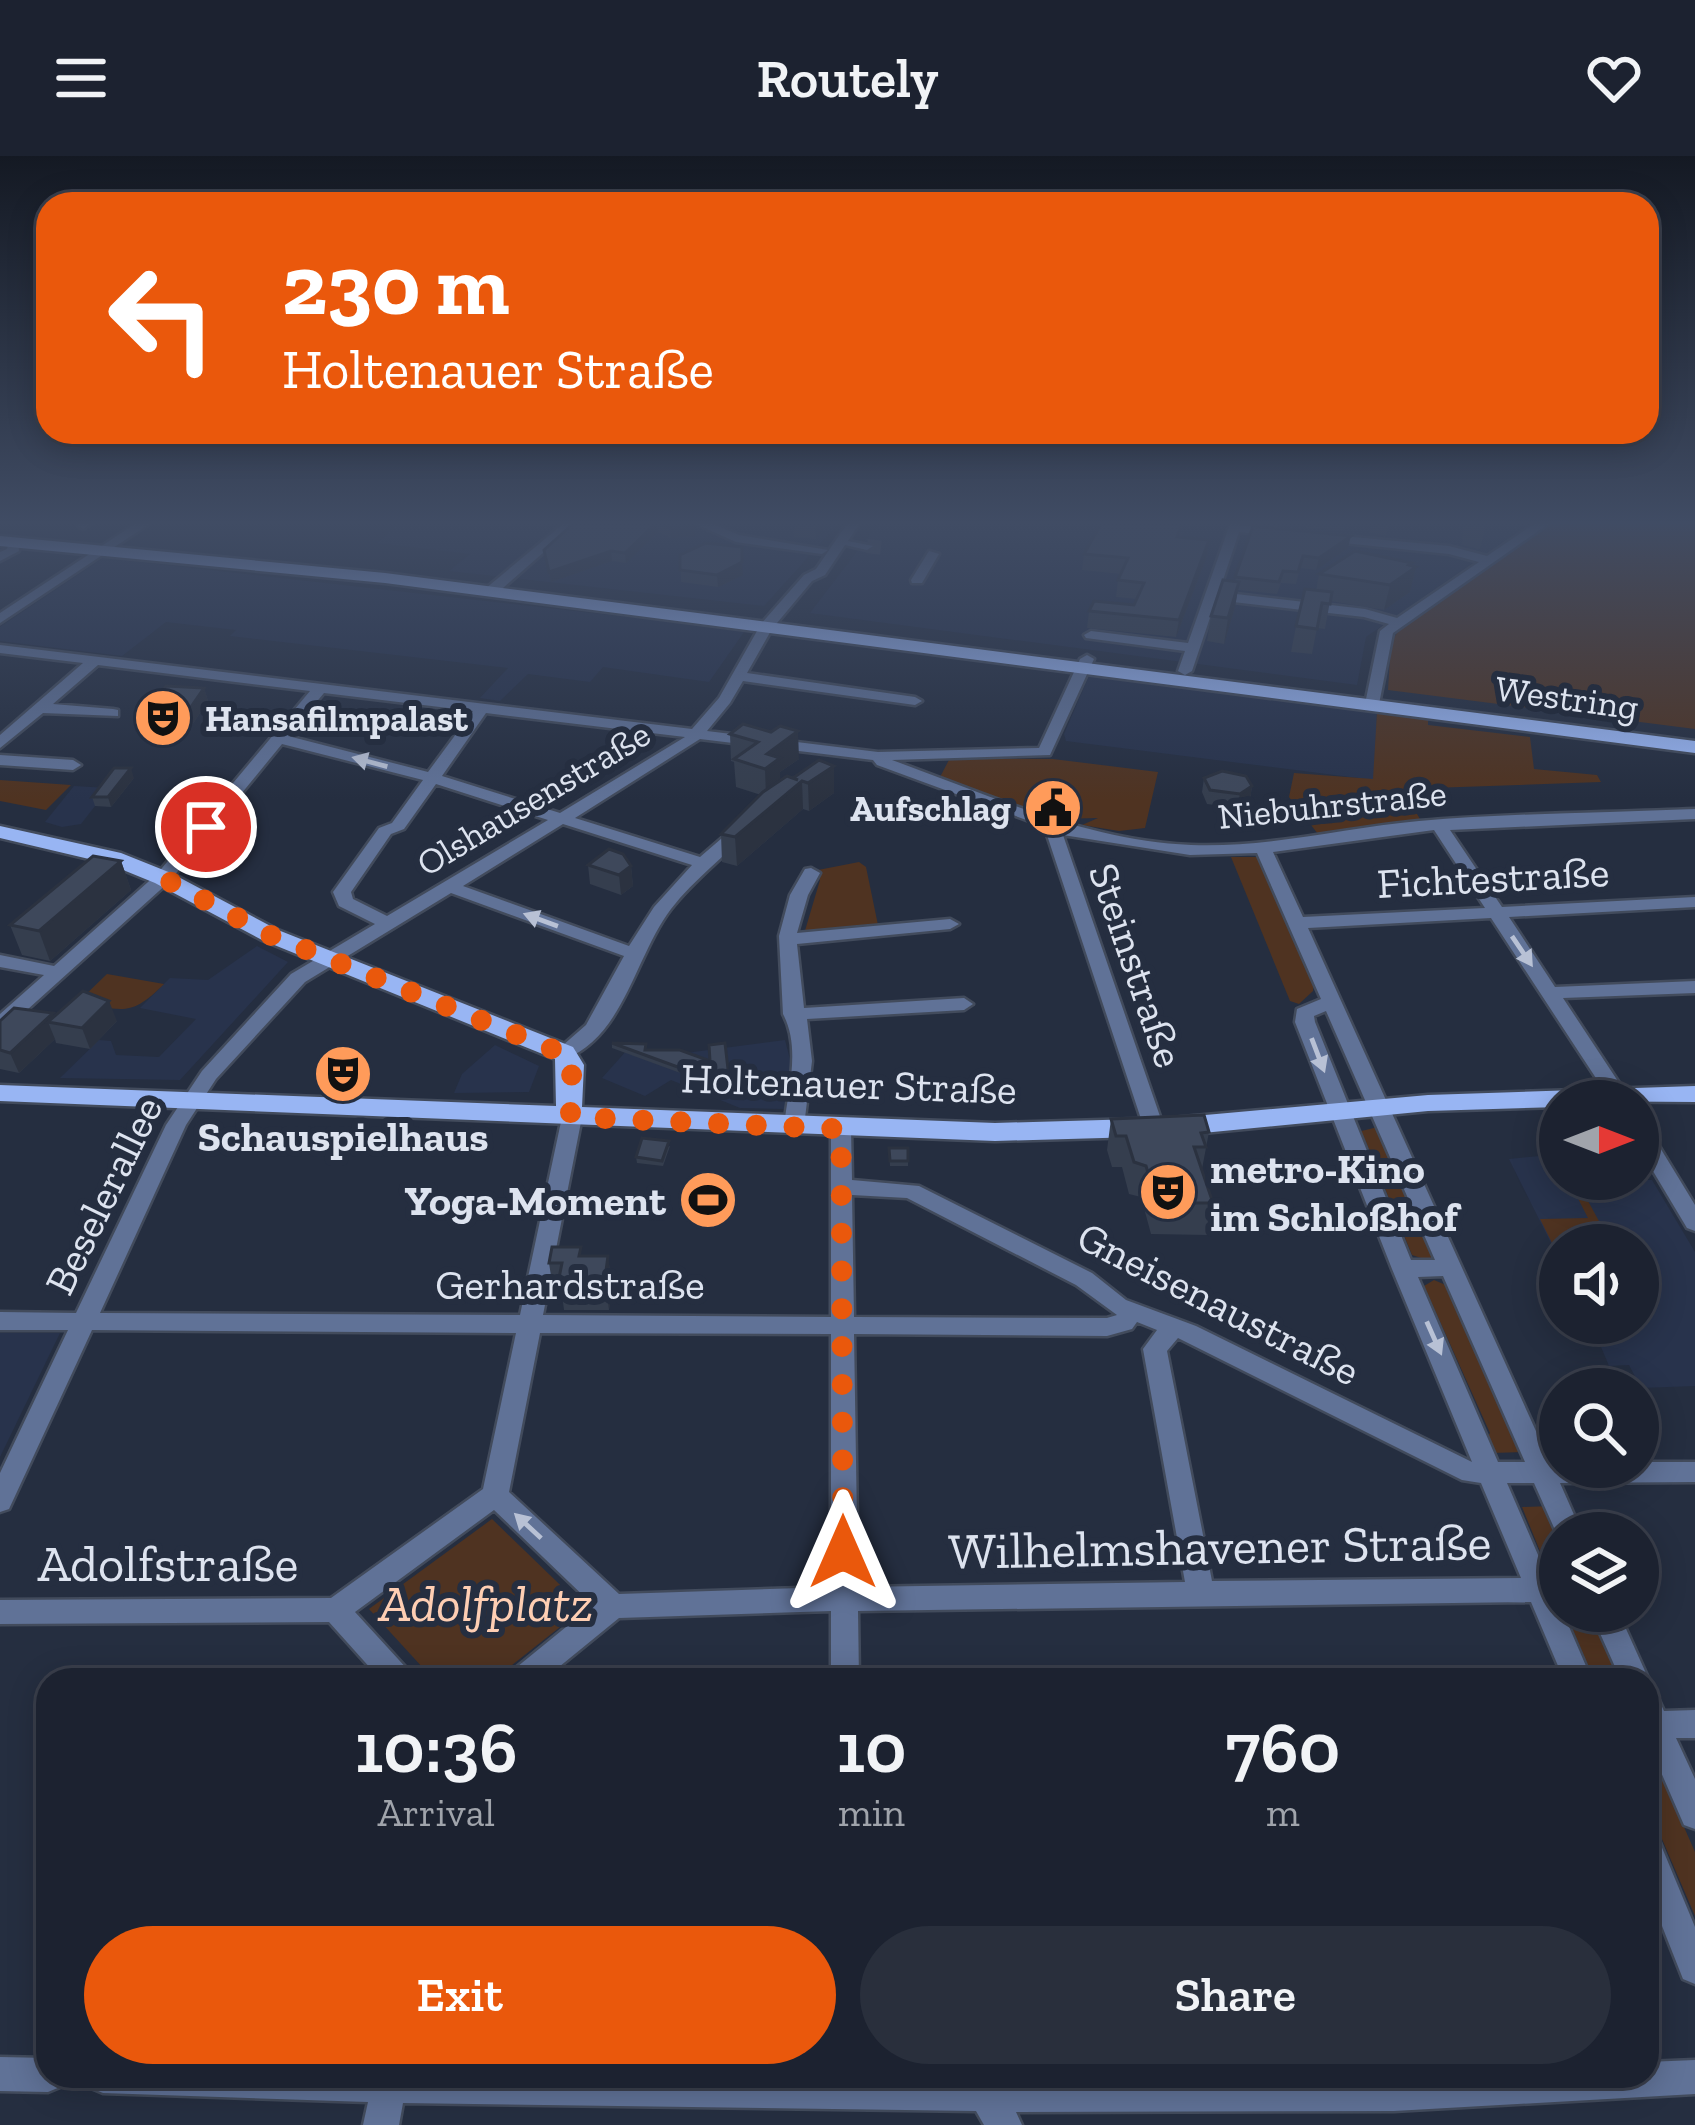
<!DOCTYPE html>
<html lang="en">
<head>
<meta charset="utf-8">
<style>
  body { margin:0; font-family:"Zilla Slab",serif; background:#292f3c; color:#f1f3f6; height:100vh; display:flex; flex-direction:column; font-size:45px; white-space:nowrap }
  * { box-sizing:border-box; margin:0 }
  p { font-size:39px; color:#a0a4ab }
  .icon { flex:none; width:66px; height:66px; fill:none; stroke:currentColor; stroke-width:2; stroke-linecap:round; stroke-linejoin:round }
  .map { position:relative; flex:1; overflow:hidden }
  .sheet { position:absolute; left:36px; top:1512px; width:1623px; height:420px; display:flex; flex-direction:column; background:#1c2230; border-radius:36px; box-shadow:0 6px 30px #0003,0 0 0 3px #3a3f4c }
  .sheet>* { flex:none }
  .top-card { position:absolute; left:36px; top:36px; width:1623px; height:252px; border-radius:36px; box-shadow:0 6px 30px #0003,0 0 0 3px #3a3f4c; background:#ea580c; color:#fff; overflow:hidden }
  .needle { width:78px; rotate:90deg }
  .controls { position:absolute; left:1539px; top:924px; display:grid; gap:24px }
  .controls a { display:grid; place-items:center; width:120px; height:120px; border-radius:50%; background:#1c2230; box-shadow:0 6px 30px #0003,0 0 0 3px #3a3f4c; font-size:60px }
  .pin { position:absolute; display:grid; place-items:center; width:102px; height:102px; color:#fff; margin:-51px; border:6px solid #fff; border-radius:50%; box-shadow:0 3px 12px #0007 }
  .me { position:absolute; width:132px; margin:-66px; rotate:0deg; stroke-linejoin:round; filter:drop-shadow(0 0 9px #0008) }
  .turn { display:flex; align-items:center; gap:42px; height:252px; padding:0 48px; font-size:54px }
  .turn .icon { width:156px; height:156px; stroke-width:2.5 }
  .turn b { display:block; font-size:84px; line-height:102px }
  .eta { display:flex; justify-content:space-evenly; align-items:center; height:204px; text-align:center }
  .eta b { font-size:72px; font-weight:600; line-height:84px }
  .cta { display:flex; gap:24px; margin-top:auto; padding:24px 48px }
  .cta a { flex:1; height:138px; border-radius:72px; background:#ea580c; color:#fff; font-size:48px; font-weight:600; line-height:138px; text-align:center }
  .cta a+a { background:#292f3c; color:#f1f3f6 }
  header { display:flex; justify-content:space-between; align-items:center; height:156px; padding:0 48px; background:#1c2230; font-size:54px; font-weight:600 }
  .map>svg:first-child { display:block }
</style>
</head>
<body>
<header><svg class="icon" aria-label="menu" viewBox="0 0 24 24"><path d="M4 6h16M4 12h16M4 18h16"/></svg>Routely<svg class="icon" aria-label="heart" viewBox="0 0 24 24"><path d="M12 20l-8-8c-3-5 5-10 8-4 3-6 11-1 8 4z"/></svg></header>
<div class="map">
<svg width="1695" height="1969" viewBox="0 0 1695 1969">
  <rect width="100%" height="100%" fill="#252e40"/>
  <g fill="#28334c">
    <polygon points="399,368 838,368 764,450 449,415 470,398 377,387"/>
    <polygon points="878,368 1528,368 1366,481 1357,529 810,457"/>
    <polygon points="103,402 646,463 744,476 709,526 603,511 590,526 528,518 500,545 480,542 508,512 230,480 236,474 166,466 122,500 0,485 0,471"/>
    <polygon points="1089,520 1377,556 1374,624 1066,585 1064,578"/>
    <polygon points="74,630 109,632 81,668 62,671 45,666"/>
    <polygon points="257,790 288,806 180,924 60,922 99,884 111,885 116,899 159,901 196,863 140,852 170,822 208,824"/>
    <polygon points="785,884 793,915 785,953 740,952 671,924 645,940 602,922 628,893 678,898"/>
    <polygon points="495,889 539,910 529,936 454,937 462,918"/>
    <polygon points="1560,998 1560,1023 1652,1024 1695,1096 1695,1230 1641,1232 1629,1209 1609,1210 1591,1167 1638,1167 1638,1089 1560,1089 1560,1105 1509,1003"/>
    <polygon points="0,1177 60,1177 0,1301"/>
  </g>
  <g fill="#4f3321">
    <polygon points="1547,368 1695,368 1695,573 1388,534 1391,487 1398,475"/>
    <polygon points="1377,556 1428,562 1428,569 1530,581 1534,613 1597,619 1601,626 1402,633 1420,663 1318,678 1289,641 1294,617 1373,623"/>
    <polygon points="950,602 1053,603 1158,616 1145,672 1119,675 1082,669 1098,662 1057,663 939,623"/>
    <polygon points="0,624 71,629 46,654 0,645"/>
    <polygon points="1231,701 1259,701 1314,826 1313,835 1299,848 1290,845"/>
    <polygon points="859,706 866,711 879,774 804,778 820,724 815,721 818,714"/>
    <path d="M107,818L164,828C130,862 123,854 78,846Z"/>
    <polygon points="1378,971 1436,1099 1430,1105 1412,1099 1366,986 1357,976"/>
    <polygon points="1568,1023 1576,1023 1612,1089 1560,1089 1560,1103 1540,1063 1588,1062"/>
    <polygon points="1434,1124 1448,1130 1524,1296 1492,1297 1486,1283 1490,1277 1424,1130"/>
    <polygon points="1552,1350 1555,1357 1549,1360 1560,1387 1560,1444 1522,1351"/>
    <polygon points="492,1363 584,1452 493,1524 434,1524 369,1453"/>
    <polygon points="1565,1455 1590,1455 1620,1524 1594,1524"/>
    <polygon points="1668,1614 1666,1630 1695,1696 1695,1760 1647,1648 1647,1615"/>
  </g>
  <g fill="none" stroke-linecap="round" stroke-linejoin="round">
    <polyline stroke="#41495a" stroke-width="14" stroke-dasharray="14 8" stroke-linecap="butt" points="867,390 883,392"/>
    <defs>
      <g id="minor">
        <polygon points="91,368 83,373 77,369 78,368"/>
        <polygon points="135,368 149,368 0,467 0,457"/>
        <polygon points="563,368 576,368 495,439 485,439 485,433"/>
        <polygon points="696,368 713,368 739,379 828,394 822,398 736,386"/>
        <path d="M847,368H859L848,385L873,390L867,394L845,389L825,419L812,425L772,473L747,517L915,541L922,545L915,549L743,525L730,547L707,575L878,596L1039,592L1080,503L1087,499L1094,503L1050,599L892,604C989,639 1087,685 1191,689C1268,692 1343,672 1419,665C1511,657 1603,657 1695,653V663L1450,674L1502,751L1695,741V751L1509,761L1555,831L1695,825V837L1563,842L1631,945H1611L1491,762L1308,772L1550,1306H1560V1311H1638V1306H1695V1326L1560,1327L1582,1377H1560V1385L1534,1327H1507L1592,1524H1564L1531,1446L858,1455L859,1524H831V1455L619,1462L543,1524H508L512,1515L593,1449L494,1354L355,1456L409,1515L413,1524H381L329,1466L0,1468V1444L331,1442L483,1333L516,1177L92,1174L9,1353L0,1356V1317L68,1174H0V1156L76,1157L166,969L202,915L291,818L375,768L339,750L333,736L379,672L392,667L423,624L282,588L169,726L7,872L0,874V858L44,819L0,811V799L54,810L157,718L310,535L98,509L53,548L113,553L118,554V560L43,557L0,592V579L83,507L0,497V489L692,573L719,542L761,468L804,419L816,413ZM324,537L473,555L428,616L288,580ZM486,557L685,581L560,657L442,620ZM700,583L873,604L877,609L1051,673L1047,679L1144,972L1154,979L1164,972L1063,679L1190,699L1257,697L1321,843L1297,853L1295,866L1392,1113L1472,1306L1196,1170L1126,1144L1092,1117L919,1030L852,1024L851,973L841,966L831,973V1161L543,1159L582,961L572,954L562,961L520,1159L100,1157L186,969L216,923L305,826L451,737L624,800L586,869L554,897L564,903C623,883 636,798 671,753C694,723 725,701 750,673L748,670H736L700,701L575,662ZM436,628L548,664L387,760L353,743L351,736L391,678L404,673ZM563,668L692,709L654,751L629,790L463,730ZM1434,674L1485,752L1303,761L1273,696ZM1326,855L1435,1104H1411L1315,866L1314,860ZM852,1039L907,1042L1076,1129L1117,1159L1107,1162L854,1161ZM1443,1120L1525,1306H1498L1418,1121ZM1137,1166L1157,1174L1143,1193L1185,1426L858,1431L854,1178L1107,1180L1132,1173ZM540,1177L831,1178V1431L619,1438L509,1336ZM1178,1182L1462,1324L1481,1327L1521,1422L1212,1425L1167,1195Z"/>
        <polygon points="1230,368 1276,372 1282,376 1276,380 1239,376 1219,436 1365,453 1397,462 1479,406 1449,398 1325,385 1321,384 1321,378 1449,390 1487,400 1534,368 1548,368 1393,477 1379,548 1372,552 1365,548 1380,475 1389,468 1364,461 1216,444 1192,515 1185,519 1178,515 1185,495 1086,482 1084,479 1091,475 1188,487"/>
        <polygon points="10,383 18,383 19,395 0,405 0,396 7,393"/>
        <polygon points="929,395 939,398 922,427 912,427 911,424"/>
        <polygon points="0,599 73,604 81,609 73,614 0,609"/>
        <path d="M811,712L820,717L808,739L797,777L950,763L959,768L950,773L797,788L804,852L964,842L973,848L964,854L807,863L812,905L804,970L794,977L784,970C788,934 801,892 783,858L779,780L790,739L805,713Z"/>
        <polygon points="1638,965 1645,967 1695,1049 1695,1075 1687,1072 1638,990"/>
        <polygon points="1590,1455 1618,1455 1649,1524 1647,1529 1647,1524 1621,1524"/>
        <polygon points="1647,1537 1657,1540 1664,1555 1695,1554 1695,1582 1676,1582 1695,1623 1695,1673 1684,1669 1647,1584"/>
        <polygon points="1647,1678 1658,1682 1695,1771 1695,1828 1683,1823 1647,1732"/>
        <polygon points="0,1901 48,1902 48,1920 65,1920 60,1931 48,1936 0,1935"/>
        <polygon points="1695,1904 1695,1938 1394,1955 1016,1956 1022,1969 984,1969 976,1955 403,1947 399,1969 363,1969 368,1946 103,1937 91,1932 86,1920 1647,1920 1647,1906"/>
      </g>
      <g id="major">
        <polygon points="0,380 385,417 1695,585 1695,597 385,427 0,390"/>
        <polygon points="0,670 121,697 171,717 278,774 573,891 584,909 582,951 995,967 1172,962 1428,939 1695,930 1695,946 1560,945 1560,951 1428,955 1172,980 995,985 0,945 0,929 556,950 555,903 262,784 155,727 106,707 0,682"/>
      </g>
    </defs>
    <use href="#minor" stroke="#424b5c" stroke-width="5"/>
    <use href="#major" stroke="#424b5c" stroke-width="5"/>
    <use href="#minor" fill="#607297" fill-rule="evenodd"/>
    <use href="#major" fill="#98b5f3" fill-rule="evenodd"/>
  </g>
  <g fill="#353e4e">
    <polygon points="573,368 691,368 695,370 695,380 671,382 658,376 626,407 612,405 551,426 544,394"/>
    <polygon points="794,368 825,368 825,372 816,383 794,381"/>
    <polygon points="1277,368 1344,368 1343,375"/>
    <polygon points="1371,368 1388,368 1386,379 1369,377"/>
    <polygon points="1463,368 1486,368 1480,393 1462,389"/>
    <polygon points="1253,370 1348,392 1316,414 1300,412 1296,428 1281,427 1277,438 1238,434 1235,451 1224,488 1207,485 1211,460 1235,425"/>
    <polygon points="1183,376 1181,381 1209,384 1207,400 1176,481 1087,472 1089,455 1134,449 1137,443 1116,441 1118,424 1121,418 1082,414 1084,398"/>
    <polygon points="680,399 743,419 718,431 681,426"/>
    <polygon points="1412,410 1416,411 1410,436 1384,454 1330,445 1325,473 1317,472 1312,498 1291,496 1296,470 1316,435 1319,418"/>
    <polygon points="204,532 208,545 186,578 144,578 140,564"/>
    <polygon points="743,568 799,603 780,616 780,624 834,610 834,637 809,655 803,653 737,710 722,706 721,678 761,639 736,631 734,606 731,605 730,578"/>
    <polygon points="134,622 111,651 95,650 92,641"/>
    <polygon points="1204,622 1252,630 1250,644 1237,652 1207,648 1202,636"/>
    <polygon points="1073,638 1067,661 1056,659 1057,649"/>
    <polygon points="121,705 131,734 50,805 22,799 10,769"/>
    <polygon points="588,709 631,710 633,730 621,739 590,728"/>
    <polygon points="55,860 117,865 90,893 56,887 55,883 19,917 0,913 0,865"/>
    <polygon points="612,887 647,893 728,919 716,930 612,892"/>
    <polygon points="1111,963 1209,976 1202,1013 1213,1047 1207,1079 1151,1078 1141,1041 1129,1038 1122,1011 1112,1011 1107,994"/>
    <polygon points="670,990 663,1010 637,1007 636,1001"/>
    <polygon points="889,992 908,992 908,1010 890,1010"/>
    <polygon points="582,1100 608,1100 612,1132 609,1154 564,1154 562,1139 554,1139 549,1107"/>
  </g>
  <g fill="#2b3240">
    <polygon points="655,368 657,368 658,376 626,407 625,397"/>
    <polygon points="815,368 825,368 825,372 816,383"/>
    <polygon points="695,370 695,380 671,382 670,372"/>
    <polygon points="1351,380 1348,392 1316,414 1319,402"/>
    <polygon points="1209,384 1207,400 1176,481 1179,464"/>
    <polygon points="611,395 612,405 551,426 549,416"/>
    <polygon points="742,406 743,419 718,431 717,419"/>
    <polygon points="1412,407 1411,415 1416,411 1410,436 1384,454 1390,429"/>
    <polygon points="1239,426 1235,451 1224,488 1228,462"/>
    <polygon points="204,532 208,545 186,578 182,564"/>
    <polygon points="798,575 799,603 780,616 780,629 766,640 765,613 767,598"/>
    <polygon points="834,610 834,637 809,655 808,627"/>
    <polygon points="131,612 134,622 111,651 108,641"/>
    <polygon points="802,625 803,653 737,710 735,681"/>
    <polygon points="1252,630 1250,644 1237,652 1240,638"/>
    <polygon points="121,705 131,734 50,805 39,775"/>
    <polygon points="631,710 633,730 621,739 619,719"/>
    <polygon points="109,845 117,865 90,893 82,872"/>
    <polygon points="53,857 58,868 48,866 55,883 19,917 10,897"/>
    <polygon points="728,913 728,919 716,930 716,925"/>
    <polygon points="608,1100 612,1132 609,1154 605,1122"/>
  </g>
  <g fill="#3e485b" stroke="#2b3240" stroke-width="3">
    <polygon points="573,368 655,368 625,397 611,395 549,416 544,394"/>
    <polygon points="662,368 691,368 695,370 670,372"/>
    <polygon points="1101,368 1182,368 1177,381 1209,384 1179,464 1089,455 1094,445 1134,449 1144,427 1118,424 1128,402 1084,398"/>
    <polygon points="1253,370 1351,380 1319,402 1303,400 1298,416 1283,415 1279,426 1235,421"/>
    <polygon points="706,387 742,391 742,406 717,419 680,414 680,399"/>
    <polygon points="1355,395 1412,407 1409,409 1416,411 1390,429 1319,418"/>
    <polygon points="1223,424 1239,426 1228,462 1211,460"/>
    <polygon points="1305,433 1332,436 1330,448 1322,447 1317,473 1296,470"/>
    <polygon points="166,530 204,532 182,564 140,564"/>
    <polygon points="743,568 771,576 780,570 798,575 767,598 780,602 765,613 734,603 758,586 730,578"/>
    <polygon points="819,604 834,610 808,627 802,625 735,681 721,678 763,636 787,620 798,624 793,622"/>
    <polygon points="114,612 131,612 108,641 92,641"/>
    <polygon points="1222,615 1246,620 1252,630 1240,638 1210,634 1204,622"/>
    <polygon points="1061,636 1073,638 1068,652 1057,649"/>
    <polygon points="609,693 623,698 631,710 619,719 588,709"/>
    <polygon points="93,700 121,705 39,775 10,769"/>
    <polygon points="83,835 109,845 82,872 48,866"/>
    <polygon points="14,852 53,857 10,897 0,894 0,865"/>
    <polygon points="612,887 646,888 645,894 680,894 710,905 709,889 725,887 728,913 716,925"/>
    <polygon points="1204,959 1209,976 1201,977 1206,991 1194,991 1213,1047 1157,1047 1146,1010 1134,1006 1126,980 1116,980 1111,963"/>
    <polygon points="642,982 669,985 662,1005 636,1001"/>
    <polygon points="889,992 908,992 908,1005 890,1005"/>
    <polygon points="552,1091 581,1091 579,1100 608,1100 605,1122 559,1122 562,1107 549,1107"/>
  </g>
  <defs><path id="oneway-solid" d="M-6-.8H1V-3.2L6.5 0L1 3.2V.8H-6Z" transform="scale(3)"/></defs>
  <g fill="#b8c1d5">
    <use href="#oneway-solid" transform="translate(370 606) rotate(-165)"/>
    <use href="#oneway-solid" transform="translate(541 764) rotate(-160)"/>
    <use href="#oneway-solid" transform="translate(1522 795) rotate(56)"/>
    <use href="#oneway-solid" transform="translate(1318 899) rotate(69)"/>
    <use href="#oneway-solid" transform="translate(1434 1182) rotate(66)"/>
    <use href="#oneway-solid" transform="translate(528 1370) rotate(-137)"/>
  </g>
  <linearGradient id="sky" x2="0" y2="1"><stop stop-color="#141923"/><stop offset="0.57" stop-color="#404c64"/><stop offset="1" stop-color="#404c64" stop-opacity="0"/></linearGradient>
  <rect width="1695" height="644" fill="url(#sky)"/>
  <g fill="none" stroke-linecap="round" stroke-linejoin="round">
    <path stroke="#ea580c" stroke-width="21" stroke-dasharray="0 37.8" d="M206,671L163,722L270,779L567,899C579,919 563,939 572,961L841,973L843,1396"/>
  </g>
  <defs>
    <symbol id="theatre-disc" viewBox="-11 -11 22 22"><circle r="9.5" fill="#ff9b5a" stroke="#252e40"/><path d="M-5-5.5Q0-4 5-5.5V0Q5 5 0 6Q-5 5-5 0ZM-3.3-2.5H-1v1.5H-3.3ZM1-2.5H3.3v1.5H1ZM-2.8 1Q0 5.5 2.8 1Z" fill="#111"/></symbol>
    <symbol id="civic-disc" viewBox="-11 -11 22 22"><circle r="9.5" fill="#ff9b5a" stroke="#252e40"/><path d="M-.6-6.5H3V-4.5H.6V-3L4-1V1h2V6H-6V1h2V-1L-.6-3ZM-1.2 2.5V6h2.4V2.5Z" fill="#111"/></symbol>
    <symbol id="stadium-disc" viewBox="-11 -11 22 22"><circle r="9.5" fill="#ff9b5a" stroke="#252e40"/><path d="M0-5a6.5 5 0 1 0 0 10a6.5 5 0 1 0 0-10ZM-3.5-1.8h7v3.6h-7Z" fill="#111"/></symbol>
  </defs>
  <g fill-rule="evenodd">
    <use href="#theatre-disc" x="130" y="529" width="66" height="66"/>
    <use href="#civic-disc" x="1020" y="619" width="66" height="66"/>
    <use href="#theatre-disc" x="310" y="885" width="66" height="66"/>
    <use href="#theatre-disc" x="1135" y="1003" width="66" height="66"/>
    <use href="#stadium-disc" x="675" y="1011" width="66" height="66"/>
  </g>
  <g text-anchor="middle" stroke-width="12" stroke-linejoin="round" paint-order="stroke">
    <g font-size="36" fill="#dde3ef" stroke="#252e40">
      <text transform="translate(1567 541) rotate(8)" y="13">Westring</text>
      <text transform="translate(533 642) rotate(-31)" y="13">Olshausenstraße</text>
      <text transform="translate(1332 648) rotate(-6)" y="13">Niebuhrstraße</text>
    </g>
    <g font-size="36" font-weight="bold" fill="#dde3ef" stroke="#252e40" text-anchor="start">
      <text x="205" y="575">Hansafilmpalast</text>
      <text x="1011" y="665" text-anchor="end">Aufschlag</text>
    </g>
    <g font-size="42" fill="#dde3ef" stroke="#252e40">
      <text transform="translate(1493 721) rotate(-3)" y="15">Fichtestraße</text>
      <text transform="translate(1137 809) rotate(71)" y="15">Steinstraße</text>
      <text transform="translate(849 927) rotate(2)" y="15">Holtenauer Straße</text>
      <text transform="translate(103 1039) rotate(-64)" y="15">Beselerallee</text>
      <text x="570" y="1143">Gerhardstraße</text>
      <text transform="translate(1219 1147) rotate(27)" y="15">Gneisenaustraße</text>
    </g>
    <g font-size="42" font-weight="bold" fill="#dde3ef" stroke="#252e40">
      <text x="343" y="995">Schauspielhaus</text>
      <text x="1210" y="1027" text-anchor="start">metro-Kino<tspan x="1210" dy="48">im Schloßhof</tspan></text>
      <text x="666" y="1059" text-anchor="end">Yoga-Moment</text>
    </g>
    <g font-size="51" fill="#dde3ef" stroke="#252e40">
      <text transform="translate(1220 1390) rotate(-1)" y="18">Wilhelmshavener Straße</text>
      <text x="168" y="1425">Adolfstraße</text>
    </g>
    <g font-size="51" font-style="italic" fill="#feceb3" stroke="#252e40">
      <text x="486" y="1465">Adolfplatz</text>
    </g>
  </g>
</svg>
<div class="controls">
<a><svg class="needle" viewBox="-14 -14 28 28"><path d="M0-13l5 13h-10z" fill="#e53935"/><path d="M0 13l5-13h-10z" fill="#a0a4ab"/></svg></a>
<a><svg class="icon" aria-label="sound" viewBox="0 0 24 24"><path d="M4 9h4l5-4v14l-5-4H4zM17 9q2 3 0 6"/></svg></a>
<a><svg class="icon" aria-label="search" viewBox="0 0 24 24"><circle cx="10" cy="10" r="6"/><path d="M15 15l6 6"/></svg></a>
<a><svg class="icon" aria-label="layers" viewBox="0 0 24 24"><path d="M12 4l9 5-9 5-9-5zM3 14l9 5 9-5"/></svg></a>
</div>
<div class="pin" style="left:206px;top:671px;background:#d93025"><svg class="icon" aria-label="arrive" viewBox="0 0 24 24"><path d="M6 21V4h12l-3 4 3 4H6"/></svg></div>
<svg class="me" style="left:843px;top:1396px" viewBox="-20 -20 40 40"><path d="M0-17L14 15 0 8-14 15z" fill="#ea580c" stroke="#fff" stroke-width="4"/></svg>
<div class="top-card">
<div class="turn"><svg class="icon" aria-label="left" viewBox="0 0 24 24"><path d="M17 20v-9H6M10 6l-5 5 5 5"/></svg><div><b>230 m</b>Holtenauer Straße</div></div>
</div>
<section class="sheet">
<div class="eta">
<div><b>10:36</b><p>Arrival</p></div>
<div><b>10</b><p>min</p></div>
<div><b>760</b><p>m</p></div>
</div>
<div class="cta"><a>Exit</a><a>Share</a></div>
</section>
</div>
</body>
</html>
